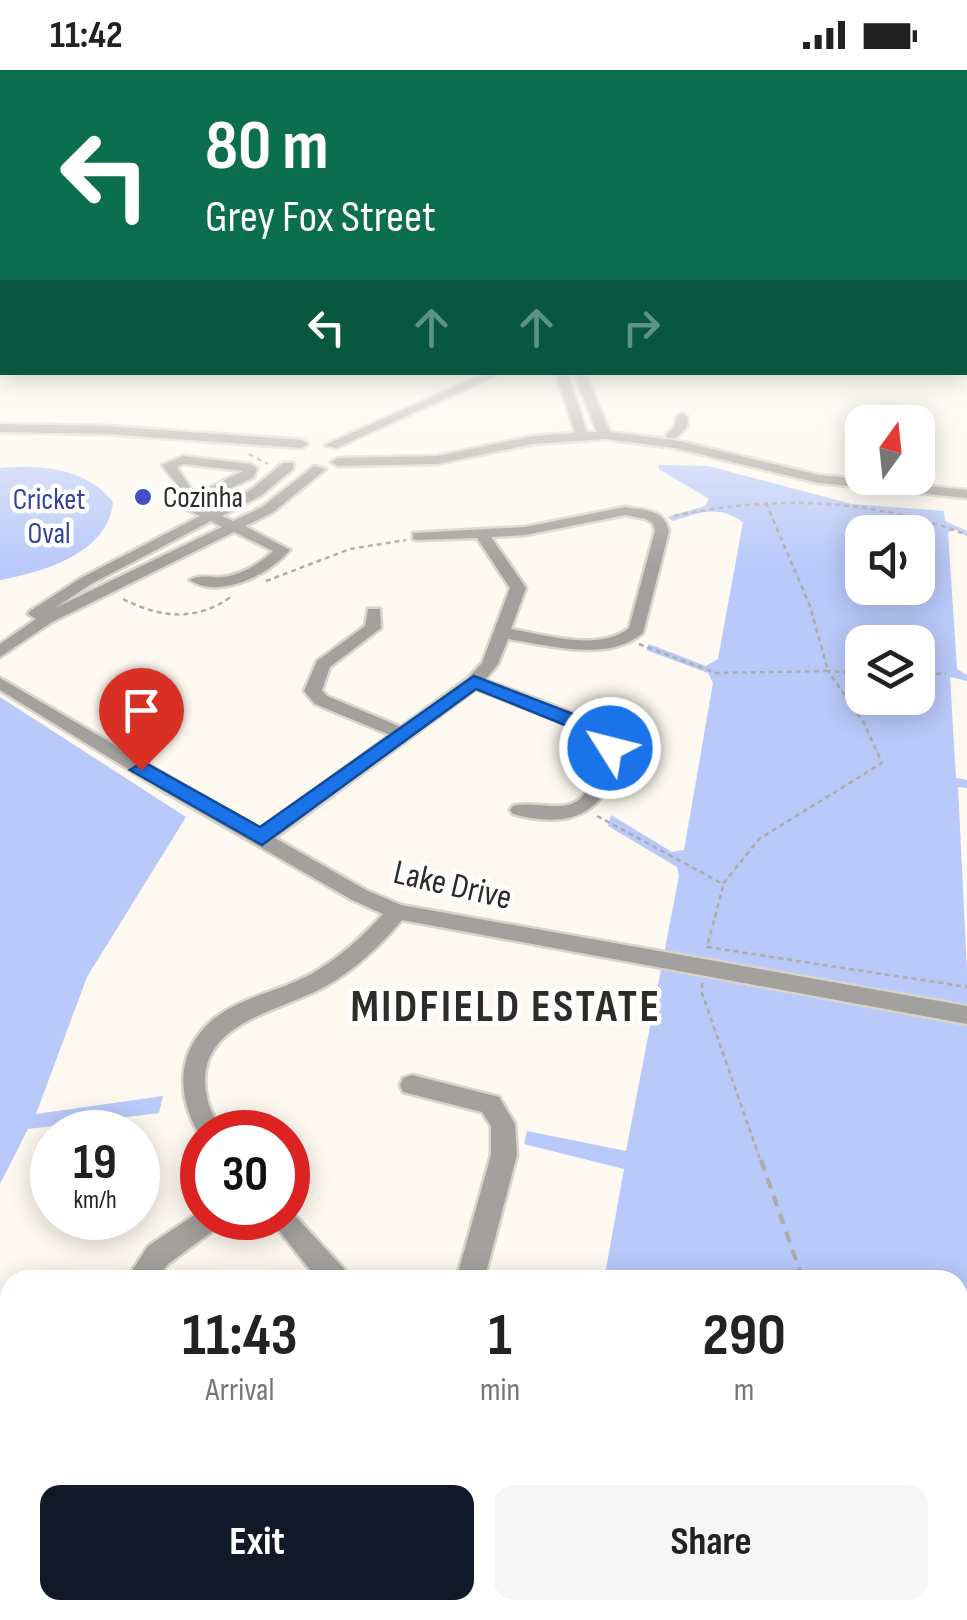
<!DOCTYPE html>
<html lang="en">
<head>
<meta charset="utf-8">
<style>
  body { margin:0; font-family:"Sofia Sans Condensed",sans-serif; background:#f6f6f6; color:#222; height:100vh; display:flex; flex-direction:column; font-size:38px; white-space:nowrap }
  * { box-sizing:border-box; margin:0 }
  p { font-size:32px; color:#767676 }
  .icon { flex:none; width:55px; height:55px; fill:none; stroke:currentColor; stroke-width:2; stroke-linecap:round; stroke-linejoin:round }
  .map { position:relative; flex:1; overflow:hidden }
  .side { position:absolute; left:0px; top:1200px; width:968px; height:350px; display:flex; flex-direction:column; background:#fff; border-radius:30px 30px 0 0; box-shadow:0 5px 25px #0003 }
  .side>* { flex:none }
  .guide { position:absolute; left:0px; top:0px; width:968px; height:305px; box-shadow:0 5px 25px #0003; background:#0b6e4f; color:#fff; overflow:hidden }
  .needle { width:65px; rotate:15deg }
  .buttons { position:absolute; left:845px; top:335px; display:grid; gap:20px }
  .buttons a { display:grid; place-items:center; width:90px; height:90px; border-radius:20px; background:#fff; box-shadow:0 5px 25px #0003; font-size:50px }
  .speed { position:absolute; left:30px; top:1040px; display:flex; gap:20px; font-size:50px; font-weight:700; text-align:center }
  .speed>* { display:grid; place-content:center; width:130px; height:130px; border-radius:50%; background:#fff; box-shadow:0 5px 25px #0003; line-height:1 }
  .speed small { font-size:25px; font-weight:400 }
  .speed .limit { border:15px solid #d22; background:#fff; color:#111 }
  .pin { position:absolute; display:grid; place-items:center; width:85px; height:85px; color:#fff; margin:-102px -42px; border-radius:50% 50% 50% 0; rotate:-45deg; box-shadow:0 0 10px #0007 }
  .pin .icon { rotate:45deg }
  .me { position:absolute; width:110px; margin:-55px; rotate:306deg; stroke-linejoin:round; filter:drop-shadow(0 0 8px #0008) }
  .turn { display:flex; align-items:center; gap:35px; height:210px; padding:0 40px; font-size:45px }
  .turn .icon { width:130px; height:130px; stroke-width:2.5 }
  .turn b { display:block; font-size:70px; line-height:85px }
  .lanes { display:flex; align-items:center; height:95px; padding:0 40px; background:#0003; justify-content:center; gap:50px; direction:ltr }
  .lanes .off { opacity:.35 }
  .eta { display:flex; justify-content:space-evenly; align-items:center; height:170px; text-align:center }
  .eta b { font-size:60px; font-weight:700; line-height:70px }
  .button { display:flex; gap:20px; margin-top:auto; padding:20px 40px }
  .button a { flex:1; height:115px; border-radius:20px; background:#111827; color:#fff; font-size:40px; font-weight:700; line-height:115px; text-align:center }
  .button a+a { background:#f6f6f6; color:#222 }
  .status { display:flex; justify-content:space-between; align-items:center; height:70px; padding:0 50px; background:#fff; direction:ltr }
  .status svg { height:28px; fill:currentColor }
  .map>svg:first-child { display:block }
</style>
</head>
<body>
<div class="status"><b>11:42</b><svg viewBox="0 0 49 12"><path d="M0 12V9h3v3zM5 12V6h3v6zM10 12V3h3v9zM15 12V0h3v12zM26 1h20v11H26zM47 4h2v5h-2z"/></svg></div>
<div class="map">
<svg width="967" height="1550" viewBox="0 0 967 1550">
  <rect width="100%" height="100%" fill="#fdf9f0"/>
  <g fill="#b9c9fa" fill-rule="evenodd">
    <path d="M659,395L708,396L852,434L944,441L945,451L967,461V466L956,460L948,462L957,599L967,605V611L950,607L956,708L967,710V718L958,717L967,900V1550H540L542,1540H958V1210H604L624,1099L524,1074L527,1061L626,1081L679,806L677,797L608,756L611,745L672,782L684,780L713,613L708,603L646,580L649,574L706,596L718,589L743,452C717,435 702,442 673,451L667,447L705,436L709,429L659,399ZM862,462H918V518H862ZM862,572H918V628H862Z"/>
    <path d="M0,398C41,394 86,398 113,432C108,483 44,502 0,510Z"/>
    <polygon points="0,627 186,747 87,907 36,1044 163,1026 159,1043 28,1059 0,1114"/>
  </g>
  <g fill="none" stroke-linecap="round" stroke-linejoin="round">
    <defs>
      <g id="minor">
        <polygon points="488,302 504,302 336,378 325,375"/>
        <polygon points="555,302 567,302 587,362 597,362 573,302 585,302 610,362 675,370 819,405 967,420 967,428 819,413 675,378 605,369 533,374 437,394 338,396 331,392 338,388 437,386 533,366 575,363"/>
        <polygon points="682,343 688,347 687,357 676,368 668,368 666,365 675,356 676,347"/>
        <polygon points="0,354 106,356 302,370 308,374 302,378 106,364 0,362"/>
        <path d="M183,386L250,394L257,398L254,407L198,434L211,441L252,419L283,393H293V399L262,425L222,446L233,451L262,437L314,396L326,399L272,443L245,456L290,480C270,504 220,530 190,510C200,504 210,508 222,507C241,505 259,494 273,481L234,462L52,552L0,587V574L36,549L28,544L30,541L81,508L200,446L184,438L181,420L162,395ZM184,394L243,401L195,425L177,397ZM211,451L222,457L55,538L91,514Z"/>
        <path d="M625,437C644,440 664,439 669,461L643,563C606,593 550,575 508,569L498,594L485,610C508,619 609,652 617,672C620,680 615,695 613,703C598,752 558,756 513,744L510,740L513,736C529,732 545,737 561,736C591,735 598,698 599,674L581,660L476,619L275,768L366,820L401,835L967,936V954L402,850C380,876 355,900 326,916C276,944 185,954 209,1035C212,1045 219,1053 224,1062H202V1069C171,1021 177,966 232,937C257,924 286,918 311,904C338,889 362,867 383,844L352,830L165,722L0,620V608L260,760L390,665L315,634L304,621L317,591L365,556L368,539H380L381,558L330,597L322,620L327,626L401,657L468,608L482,593L510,518L477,468L418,470L413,469V463L525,457ZM625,445L646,449L653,454L655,461L629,558C599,582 546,565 511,559L526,518L491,467L525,465Z"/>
        <polygon points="412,1005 499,1027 515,1054 517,1085 484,1210 456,1210 491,1085 491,1056 482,1042 403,1022 400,1015 403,1008"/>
        <polygon points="288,1138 346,1201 350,1210 318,1210 269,1148 288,1148"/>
        <polygon points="202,1140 202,1148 224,1148 220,1156 168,1194 156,1210 126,1210 148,1176"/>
        <polygon points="271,1540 326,1540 330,1550 275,1550"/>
        <polygon points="353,1540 387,1540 383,1550 349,1550"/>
      </g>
    </defs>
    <use href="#minor" stroke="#d8d4cc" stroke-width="5"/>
    <g stroke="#afaca5" stroke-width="2.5" stroke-dasharray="5 4" stroke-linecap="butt">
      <polyline points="249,384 268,394"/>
      <path d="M674,446C772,425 873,428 967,465"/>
      <polyline points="266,511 350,479 406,470"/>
      <path d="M123,529C160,548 197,552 232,526"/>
      <polyline points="639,574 716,603 828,601 810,536 766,433"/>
      <polyline points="918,606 946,603"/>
      <polyline points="597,746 723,814 759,769 882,693 864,653 828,601 862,603"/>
      <polyline points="723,816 707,877 967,917"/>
      <polyline points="702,913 702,923 761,1092"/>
    </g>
    <g stroke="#afaca5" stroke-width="4" stroke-dasharray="11 8" stroke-linecap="butt">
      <polyline points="761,1090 803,1210"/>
      <polyline points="848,1540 849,1550"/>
    </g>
    <use href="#minor" fill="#a3a19e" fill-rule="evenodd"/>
  </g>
  <linearGradient id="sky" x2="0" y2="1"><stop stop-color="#82acea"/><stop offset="0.56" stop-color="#fefcf8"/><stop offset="1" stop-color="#fefcf8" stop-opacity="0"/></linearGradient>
  <rect width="967" height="496" fill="url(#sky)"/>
  <polygon fill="#1a73e8" stroke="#114b97" stroke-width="2.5" points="474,606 607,657 620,678 617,682 602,682 592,666 476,619 262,775 130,700 141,693 149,695 260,757"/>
  <circle fill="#3f51c4" stroke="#fff" stroke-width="4" cx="143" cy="427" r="10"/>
  <g text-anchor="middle" stroke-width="9" stroke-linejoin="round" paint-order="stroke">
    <g font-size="30" fill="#2d2c29" stroke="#fff" text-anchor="start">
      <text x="163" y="437">Cozinha</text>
    </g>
    <g font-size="30" fill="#34449e" stroke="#fff">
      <text x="49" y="439">Cricket<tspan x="49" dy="34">Oval</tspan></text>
    </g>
    <g font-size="35" fill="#2d2c29" stroke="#fff">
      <text transform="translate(453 814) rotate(13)" y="12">Lake Drive</text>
    </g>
    <g font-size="45" font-weight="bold" letter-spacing="2.5" fill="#2d2c29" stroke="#fff">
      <text x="506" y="951">MIDFIELD ESTATE</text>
    </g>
  </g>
</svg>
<div class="buttons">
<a><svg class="needle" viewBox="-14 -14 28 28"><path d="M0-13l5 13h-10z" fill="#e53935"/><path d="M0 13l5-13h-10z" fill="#767676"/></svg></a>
<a><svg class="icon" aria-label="sound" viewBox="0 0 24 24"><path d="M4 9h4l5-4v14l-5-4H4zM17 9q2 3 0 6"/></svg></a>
<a><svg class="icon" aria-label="layers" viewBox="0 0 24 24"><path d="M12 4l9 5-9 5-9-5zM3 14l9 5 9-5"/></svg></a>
</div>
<div class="speed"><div>19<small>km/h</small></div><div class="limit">30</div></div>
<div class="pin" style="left:141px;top:700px;background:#d93025"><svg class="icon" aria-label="arrive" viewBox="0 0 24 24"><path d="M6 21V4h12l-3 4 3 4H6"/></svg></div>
<svg class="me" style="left:610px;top:678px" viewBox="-20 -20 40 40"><circle r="17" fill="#1a73e8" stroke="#fff" stroke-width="3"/><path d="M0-11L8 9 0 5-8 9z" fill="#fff"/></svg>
<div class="guide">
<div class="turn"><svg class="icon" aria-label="left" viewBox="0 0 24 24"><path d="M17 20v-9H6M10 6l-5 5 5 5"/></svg><div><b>80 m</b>Grey Fox Street</div></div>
<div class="lanes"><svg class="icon" aria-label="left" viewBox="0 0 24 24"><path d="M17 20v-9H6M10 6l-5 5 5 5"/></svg><svg class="icon off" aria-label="ahead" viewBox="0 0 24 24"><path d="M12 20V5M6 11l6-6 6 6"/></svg><svg class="icon off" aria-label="ahead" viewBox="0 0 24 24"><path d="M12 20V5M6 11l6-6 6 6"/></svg><svg class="icon off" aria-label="right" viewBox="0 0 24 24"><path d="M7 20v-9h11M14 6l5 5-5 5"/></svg></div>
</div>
<section class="side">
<div class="eta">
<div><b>11:43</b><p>Arrival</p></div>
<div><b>1</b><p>min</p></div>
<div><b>290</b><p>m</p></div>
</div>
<div class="button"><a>Exit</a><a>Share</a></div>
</section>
</div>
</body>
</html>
